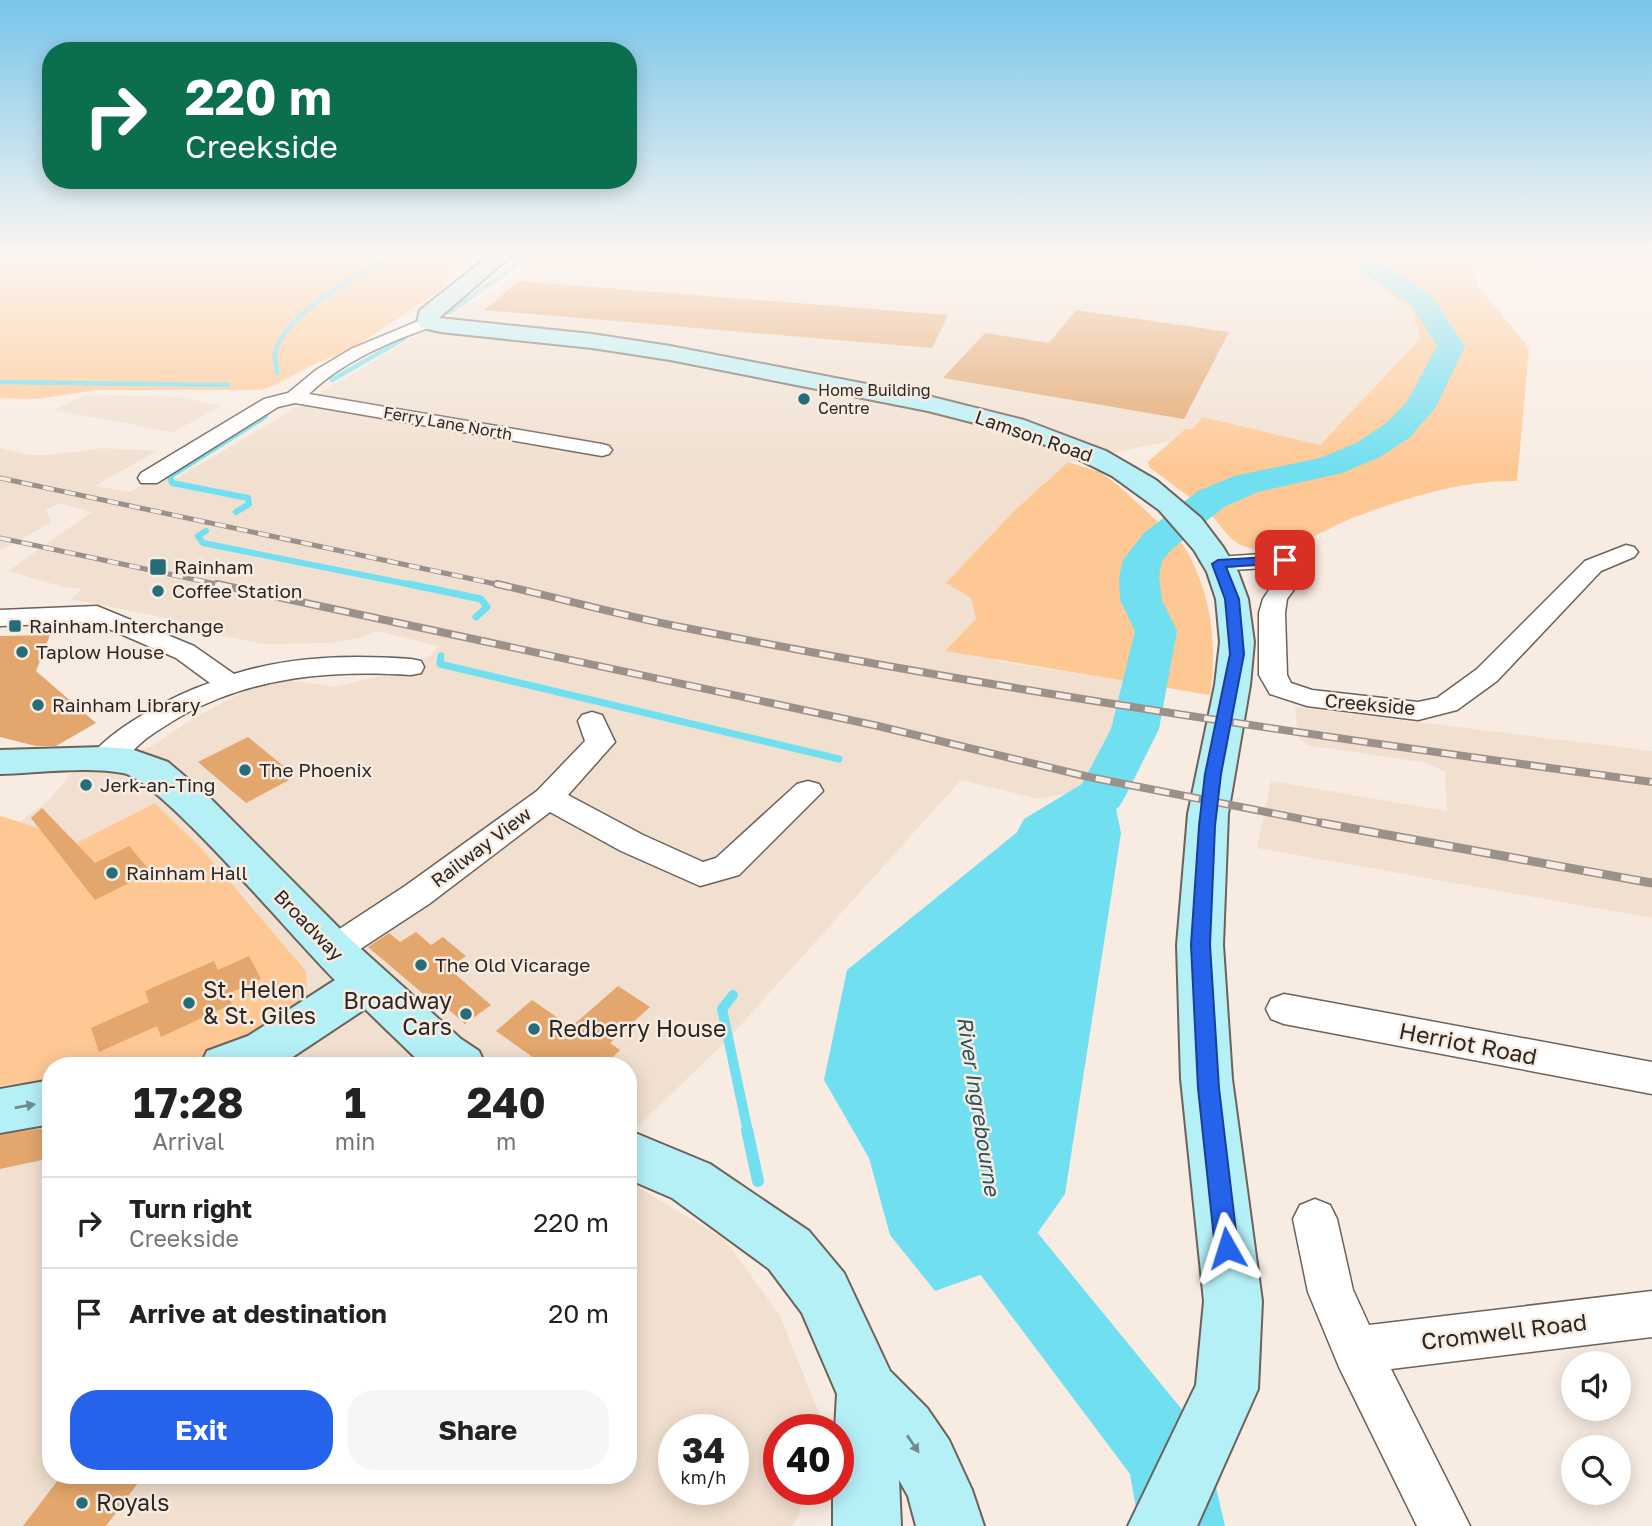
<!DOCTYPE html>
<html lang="en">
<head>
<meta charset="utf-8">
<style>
  body { margin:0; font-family:"Golos Text",sans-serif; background:#f6f6f6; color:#222; height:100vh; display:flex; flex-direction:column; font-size:26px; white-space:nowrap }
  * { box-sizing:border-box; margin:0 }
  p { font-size:23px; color:#767676 }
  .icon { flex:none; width:38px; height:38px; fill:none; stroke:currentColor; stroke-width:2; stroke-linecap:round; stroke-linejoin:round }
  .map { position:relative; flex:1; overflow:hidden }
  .sheet { position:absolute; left:42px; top:1057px; width:595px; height:427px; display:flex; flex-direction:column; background:#fff; border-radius:28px; box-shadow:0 4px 18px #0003 }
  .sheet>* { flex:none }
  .guide { position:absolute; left:42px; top:42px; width:595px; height:147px; border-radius:28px; box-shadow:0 4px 18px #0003; background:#0b6e4f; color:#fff; overflow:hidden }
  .buttons { position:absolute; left:1561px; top:1351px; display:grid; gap:14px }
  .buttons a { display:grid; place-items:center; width:70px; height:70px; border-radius:50%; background:#fff; box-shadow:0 4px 18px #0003; font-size:35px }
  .speed { position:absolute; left:658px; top:1414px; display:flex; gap:14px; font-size:35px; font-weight:700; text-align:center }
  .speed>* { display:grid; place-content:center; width:91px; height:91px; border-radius:50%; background:#fff; box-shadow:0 4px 18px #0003; line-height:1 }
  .speed small { font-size:18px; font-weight:400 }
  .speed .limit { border:10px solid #d22; background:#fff; color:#111 }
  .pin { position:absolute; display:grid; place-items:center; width:60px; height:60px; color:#fff; margin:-30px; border-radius:14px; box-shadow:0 4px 10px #0006 }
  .me { position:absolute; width:77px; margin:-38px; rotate:354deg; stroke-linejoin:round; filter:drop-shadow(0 0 5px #0008) }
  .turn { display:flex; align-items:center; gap:24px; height:147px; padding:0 28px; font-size:32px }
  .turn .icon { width:91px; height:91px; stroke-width:2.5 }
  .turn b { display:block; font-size:49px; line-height:60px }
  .eta { display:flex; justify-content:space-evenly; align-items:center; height:119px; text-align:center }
  .eta b { font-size:42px; font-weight:700; line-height:49px }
  .button { display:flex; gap:14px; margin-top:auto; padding:14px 28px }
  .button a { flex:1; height:80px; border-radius:28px; background:#2563eb; color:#fff; font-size:28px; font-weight:700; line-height:80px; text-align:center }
  .button a+a { background:#f6f6f6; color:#222 }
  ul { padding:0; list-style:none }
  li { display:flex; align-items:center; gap:21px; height:91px; padding:0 28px; border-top:2px solid #e0e0e0 }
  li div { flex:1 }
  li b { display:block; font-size:26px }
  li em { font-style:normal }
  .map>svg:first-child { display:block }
</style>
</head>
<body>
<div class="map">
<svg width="1652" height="1526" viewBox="0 0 1652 1526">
  <rect width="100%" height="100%" fill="#f8ece2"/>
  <g fill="#f1e0d0" fill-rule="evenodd">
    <polygon points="533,255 1342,255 1412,311 1422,337 1320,445 1203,417 1192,429 1185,429 1171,441 1068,462 1014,511 947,583 971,598 977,620 997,661 1140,683 1130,756 1095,788 1038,799 961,780 729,1038 628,1136 628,1066 145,1066 232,1053 306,971 203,850 155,804 76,844 59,840 49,831 29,828 20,822 51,798 70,774 152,746 189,721 261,682 289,680 335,687 413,668 432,654 438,646 377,631 360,638 329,643 262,644 200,631 205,626 71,599 82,589 63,587 8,571 92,512 59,503 46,510 52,522 0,551 0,448 30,455 49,455 103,448 157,451 95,486 130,492 157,477 174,480 535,265"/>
    <polygon points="85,395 181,397 221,406 173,432 54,410"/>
    <polygon points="1295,707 1652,751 1652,918 1257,848 1271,781 1447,811 1445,772 1427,763 1307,745 1298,738"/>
    <path d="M51,1079V1475H628V1181L724,1239L779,1314L822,1420L820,1430H779V1489H805L799,1515L792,1526H0V1087ZM674,1430H733V1489H674Z"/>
  </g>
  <g fill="#fec895">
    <path d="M0,255H480L452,270L442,289L343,355C314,359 290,381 261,390H96L38,399L0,398Z"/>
    <path d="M1342,255H1468L1478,286L1529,348L1517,481C1462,480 1406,498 1355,517C1320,530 1283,561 1243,546C1228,540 1220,523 1209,513C1190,496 1169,482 1149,467L1148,462L1185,429H1192L1203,417L1320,445L1421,338L1412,311Z"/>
    <path d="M1068,462L1100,472L1120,487L1183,545C1211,590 1218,643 1210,695L945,651L976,619L971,598L946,583L1014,511Z"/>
    <path d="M155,803L203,850L306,971L307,994L293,1020L232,1053L145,1066H51V1079L0,1086V816C17,821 46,829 58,840L68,835L77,843Z"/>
  </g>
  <polygon fill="#70dff0" points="1113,794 1121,833 1065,1194 1017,1262 935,1291 890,1235 869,1158 824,1080 847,970 1057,800"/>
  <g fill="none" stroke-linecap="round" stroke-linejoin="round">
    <g stroke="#70dff0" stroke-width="4.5">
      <polyline points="450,312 525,259"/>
      <path d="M277,373C276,364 273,354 277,346C295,307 358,276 393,255"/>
      <polyline points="332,380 405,338"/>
      <polyline points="0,382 228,385"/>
    </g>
    <g stroke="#70dff0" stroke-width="6">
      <polyline points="236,512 249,504 248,498 172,483 170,476 265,416"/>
      <polyline points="206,531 198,536 203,543 417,586"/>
    </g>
    <g stroke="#70dff0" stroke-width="7">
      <polyline points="409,584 481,599 487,607 476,617"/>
      <polyline points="441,656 440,664 839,759"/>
    </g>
    <polyline stroke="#70dff0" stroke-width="10" points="733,995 722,1009 748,1132"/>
    <polyline stroke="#70dff0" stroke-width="12" points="747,1130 758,1181"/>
    <g fill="#70dff0" fill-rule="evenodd">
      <polygon points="1352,255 1376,255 1381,262 1431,295 1465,346 1436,407 1409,438 1380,457 1342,473 1258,492 1224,507 1171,550 1162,561 1159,577 1162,600 1177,631 1159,729 1126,795 1119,807 1062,845 1043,850 1024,845 1017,832 1024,819 1082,784 1111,729 1135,631 1120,600 1119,577 1123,560 1143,534 1198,491 1234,476 1320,458 1356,443 1385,424 1406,403 1437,346 1412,306 1362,272"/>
      <polygon points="992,1171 1017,1180 1027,1203 1032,1226 1197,1428 1209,1457 1225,1526 1139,1526 1130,1474 974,1266 964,1242 957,1203 967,1180"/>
    </g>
  </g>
  <g fill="#e3a66c">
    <polygon points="519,281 948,315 932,348 484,310"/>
    <polygon points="1076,310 1229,332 1184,419 943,378 985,333 1049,343"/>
    <polygon points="50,635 36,671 96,723 56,746 36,746 0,737 0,636"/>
    <polygon points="248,737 286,768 279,772 289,780 246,803 198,762"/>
    <polygon points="42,808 95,863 129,846 151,872 95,900 31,818"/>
    <polygon points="416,932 431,945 443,937 466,956 448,968 491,1005 465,1024 431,994 427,997 368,947 389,933 400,942"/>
    <polygon points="249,956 261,979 228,994 232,1004 161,1037 157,1026 99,1052 91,1028 149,1002 145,991 214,961 218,970"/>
    <polygon points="618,986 650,1007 610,1043 620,1050 604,1066 545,1066 496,1031 532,1000 571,1027"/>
    <polygon points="51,1127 51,1158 0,1169 0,1135"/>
    <polygon points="62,1475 144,1475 106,1526 23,1526"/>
  </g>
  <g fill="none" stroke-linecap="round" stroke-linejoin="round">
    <defs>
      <g id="street">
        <path d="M428,317L434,318L436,322L434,326C391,341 343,361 309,394L602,444L609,446L612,450L609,454L602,456L295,403L278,407L157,483H141L138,478L141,473L264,399L288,393L316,370L351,349Z"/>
        <polygon points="1626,545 1634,547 1638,552 1634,557 1601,571 1497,681 1457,710 1418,720 1307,706 1270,694 1259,675 1259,613 1263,599 1275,581 1264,568 1218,571 1210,569 1206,564 1210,559 1218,557 1291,552 1299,554 1303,559 1299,564 1288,566 1300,581 1287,599 1285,613 1287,675 1291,683 1312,690 1418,702 1437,698 1477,669 1585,561"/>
        <path d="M97,606L194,646L234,674C291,656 351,655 411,659L421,661L424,667L421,673L411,675C331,670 255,676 183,715C171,722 158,730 147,738C136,746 126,760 114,766C107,769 101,768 94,766L89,759C109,729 176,694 210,683L176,658L93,622L0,626V610Z"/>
        <polygon points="592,712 602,715 615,742 568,795 643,835 703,862 716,858 797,784 808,781 819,784 823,791 739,875 700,886 621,851 550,812 429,904 345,959 333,963 321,959 315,950 321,941 405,886 537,791 585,741 578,721 582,715"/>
        <polygon points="1284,994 1652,1062 1652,1094 1284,1024 1271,1019 1266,1009 1271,999"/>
        <polygon points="1315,1199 1330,1205 1337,1219 1353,1290 1369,1325 1652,1291 1652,1337 1391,1369 1470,1526 1417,1526 1339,1367 1308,1292 1293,1219 1300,1205"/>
      </g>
      <g id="secondary">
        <polygon points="490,255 512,255 439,318 592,334 670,346 928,396 1024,420 1106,451 1156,480 1201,518 1223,547 1238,572 1248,599 1254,642 1250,685 1228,814 1223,945 1232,1079 1262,1301 1258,1389 1197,1526 1128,1526 1196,1385 1204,1301 1181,1079 1177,945 1188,814 1215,685 1220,642 1216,599 1207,572 1194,550 1159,510 1112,476 1062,451 1006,431 928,411 670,360 592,348 440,332 420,327 417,322 420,310"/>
        <path d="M104,747L131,749L168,762L209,797L349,938L461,1039L479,1051L486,1066H424L365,1009L279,1066H200L207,1051L248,1036L335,980C298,944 161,780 123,773C89,766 36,773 0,774V750Z"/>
        <polygon points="51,1080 51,1124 0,1133 0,1089"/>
        <polygon points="628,1130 710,1164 809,1231 844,1273 890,1371 927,1408 949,1440 972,1490 984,1526 916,1526 908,1496 899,1480 901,1526 833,1526 833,1489 838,1489 838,1430 835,1430 837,1394 802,1313 769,1269 672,1198 628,1179"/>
      </g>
    </defs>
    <use href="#street" stroke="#6c6259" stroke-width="3"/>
    <use href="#secondary" stroke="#6c6259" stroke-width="4"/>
    <use href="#street" fill="#fff" fill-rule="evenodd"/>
    <use href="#secondary" fill="#b6f0f7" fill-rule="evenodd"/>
    <defs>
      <g id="rail-far2">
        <polyline points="0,478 505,586"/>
        <polyline points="0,538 225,586"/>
      </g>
      <g id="rail-far1">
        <polyline points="217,584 878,726 1089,777 1332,825"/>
        <path d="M497,584C560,598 622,616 686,628C1006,692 1329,738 1652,782"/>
      </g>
      <polyline id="rail" points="1322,823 1652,883"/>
    </defs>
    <use href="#rail-far2" stroke="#9a928a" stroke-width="5"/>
    <use href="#rail-far1" stroke="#9a928a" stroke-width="8"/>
    <use href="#rail" stroke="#9a928a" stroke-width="9"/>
    <use href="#rail-far2" stroke="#f8ece2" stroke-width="3.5" stroke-dasharray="11" stroke-linecap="butt"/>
    <use href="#rail-far1" stroke="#f8ece2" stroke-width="5" stroke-dasharray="15" stroke-linecap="butt"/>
    <use href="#rail" stroke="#f8ece2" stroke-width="6" stroke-dasharray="19" stroke-linecap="butt"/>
  </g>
  <defs><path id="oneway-solid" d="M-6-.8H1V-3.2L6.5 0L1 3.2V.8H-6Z" transform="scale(1.75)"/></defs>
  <g fill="#708c8d">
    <use href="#oneway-solid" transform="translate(25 1106) rotate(-10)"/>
    <use href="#oneway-solid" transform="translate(913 1444) rotate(56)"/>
  </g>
  <linearGradient id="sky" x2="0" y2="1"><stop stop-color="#78c5eb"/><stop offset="0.54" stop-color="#fcf6f2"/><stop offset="1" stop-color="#fcf6f2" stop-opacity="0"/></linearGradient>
  <rect width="1652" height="468" fill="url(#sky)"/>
  <polygon fill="#2563eb" stroke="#184099" stroke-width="2" points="1285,556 1291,560 1289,563 1226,567 1239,599 1244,654 1221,774 1215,826 1210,945 1219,1088 1238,1248 1235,1256 1227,1259 1218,1256 1215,1248 1198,1088 1191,945 1199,826 1205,774 1230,654 1225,599 1212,564 1218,560"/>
  <g fill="#256d78" stroke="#f8ece2" stroke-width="2.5">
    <circle cx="804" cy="399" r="7"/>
    <rect x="149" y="558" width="18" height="18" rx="3.5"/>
    <circle cx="158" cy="591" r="7"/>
    <rect x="8" y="619" width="14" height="14" rx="3.5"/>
    <circle cx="22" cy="652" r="7"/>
    <circle cx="38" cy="705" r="7"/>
    <circle cx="245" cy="770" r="7"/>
    <circle cx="86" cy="785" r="7"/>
    <circle cx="112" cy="873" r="7"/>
    <circle cx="421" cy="965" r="7"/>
    <circle cx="189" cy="1003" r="7"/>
    <circle cx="466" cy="1014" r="7"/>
    <circle cx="534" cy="1029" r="7"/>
    <circle cx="82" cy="1503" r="7"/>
  </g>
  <g text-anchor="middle" stroke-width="5" stroke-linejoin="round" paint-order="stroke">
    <g font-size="16" fill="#2b2723" stroke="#f8ece2" text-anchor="start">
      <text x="818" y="396">Home Building<tspan x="818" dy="18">Centre</tspan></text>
    </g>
    <g font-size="16" fill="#2b2723" stroke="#f8ece2">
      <text transform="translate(448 423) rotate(10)" y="6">Ferry Lane North</text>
    </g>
    <g font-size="19" fill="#2b2723" stroke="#f8ece2">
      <text transform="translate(1034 436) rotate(19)" y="7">Lamson Road</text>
      <text transform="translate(1370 704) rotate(5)" y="7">Creekside</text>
      <text transform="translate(481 847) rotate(-37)" y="7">Railway View</text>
      <text transform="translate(309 925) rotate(46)" y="7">Broadway</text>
    </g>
    <g font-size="19" fill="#2b2723" stroke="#f8ece2" text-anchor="start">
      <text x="174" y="574">Rainham</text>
      <text x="172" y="598">Coffee Station</text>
      <text x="29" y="633">Rainham Interchange</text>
      <text x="36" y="659">Taplow House</text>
      <text x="52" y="712">Rainham Library</text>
      <text x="259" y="777">The Phoenix</text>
      <text x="100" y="792">Jerk-an-Ting</text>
      <text x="126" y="880">Rainham Hall</text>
      <text x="435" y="972">The Old Vicarage</text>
    </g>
    <g font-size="21" font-style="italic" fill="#23535b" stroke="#f8ece2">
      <text transform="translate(978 1106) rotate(81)" y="7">River Ingrebourne</text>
    </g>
    <g font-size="23" fill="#2b2723" stroke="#f8ece2" text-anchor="start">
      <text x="203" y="998">St. Helen<tspan x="203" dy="26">&amp; St. Giles</tspan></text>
      <text x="452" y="1009" text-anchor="end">Broadway<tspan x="452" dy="26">Cars</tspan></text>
      <text x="548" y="1037">Redberry House</text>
      <text x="96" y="1511">Royals</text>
    </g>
    <g font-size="23" fill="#2b2723" stroke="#f8ece2">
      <text transform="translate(1468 1044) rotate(11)" y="8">Herriot Road</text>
      <text transform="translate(1504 1332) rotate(-7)" y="8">Cromwell Road</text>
    </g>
  </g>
</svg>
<div class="buttons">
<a><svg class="icon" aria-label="sound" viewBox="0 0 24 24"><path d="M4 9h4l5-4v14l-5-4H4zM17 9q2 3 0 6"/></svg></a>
<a><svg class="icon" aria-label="search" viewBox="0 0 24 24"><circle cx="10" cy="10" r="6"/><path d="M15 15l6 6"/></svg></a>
</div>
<div class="speed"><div>34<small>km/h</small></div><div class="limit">40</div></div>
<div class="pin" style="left:1285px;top:560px;background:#d93025"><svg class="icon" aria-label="arrive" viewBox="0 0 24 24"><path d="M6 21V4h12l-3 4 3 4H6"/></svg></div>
<svg class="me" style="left:1227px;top:1248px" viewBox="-20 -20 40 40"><path d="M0-17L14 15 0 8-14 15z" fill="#2563eb" stroke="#fff" stroke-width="4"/></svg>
<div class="guide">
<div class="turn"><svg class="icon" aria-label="right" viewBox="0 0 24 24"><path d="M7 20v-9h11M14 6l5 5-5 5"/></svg><div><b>220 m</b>Creekside</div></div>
</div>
<section class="sheet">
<div class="eta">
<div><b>17:28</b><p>Arrival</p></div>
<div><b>1</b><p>min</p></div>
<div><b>240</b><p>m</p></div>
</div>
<ul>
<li><svg class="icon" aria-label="right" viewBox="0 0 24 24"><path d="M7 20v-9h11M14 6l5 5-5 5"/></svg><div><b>Turn right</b><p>Creekside</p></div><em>220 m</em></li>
<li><svg class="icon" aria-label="arrive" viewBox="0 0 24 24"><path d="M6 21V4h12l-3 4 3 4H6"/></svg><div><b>Arrive at destination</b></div><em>20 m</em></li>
</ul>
<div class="button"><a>Exit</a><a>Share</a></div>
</section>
</div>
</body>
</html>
